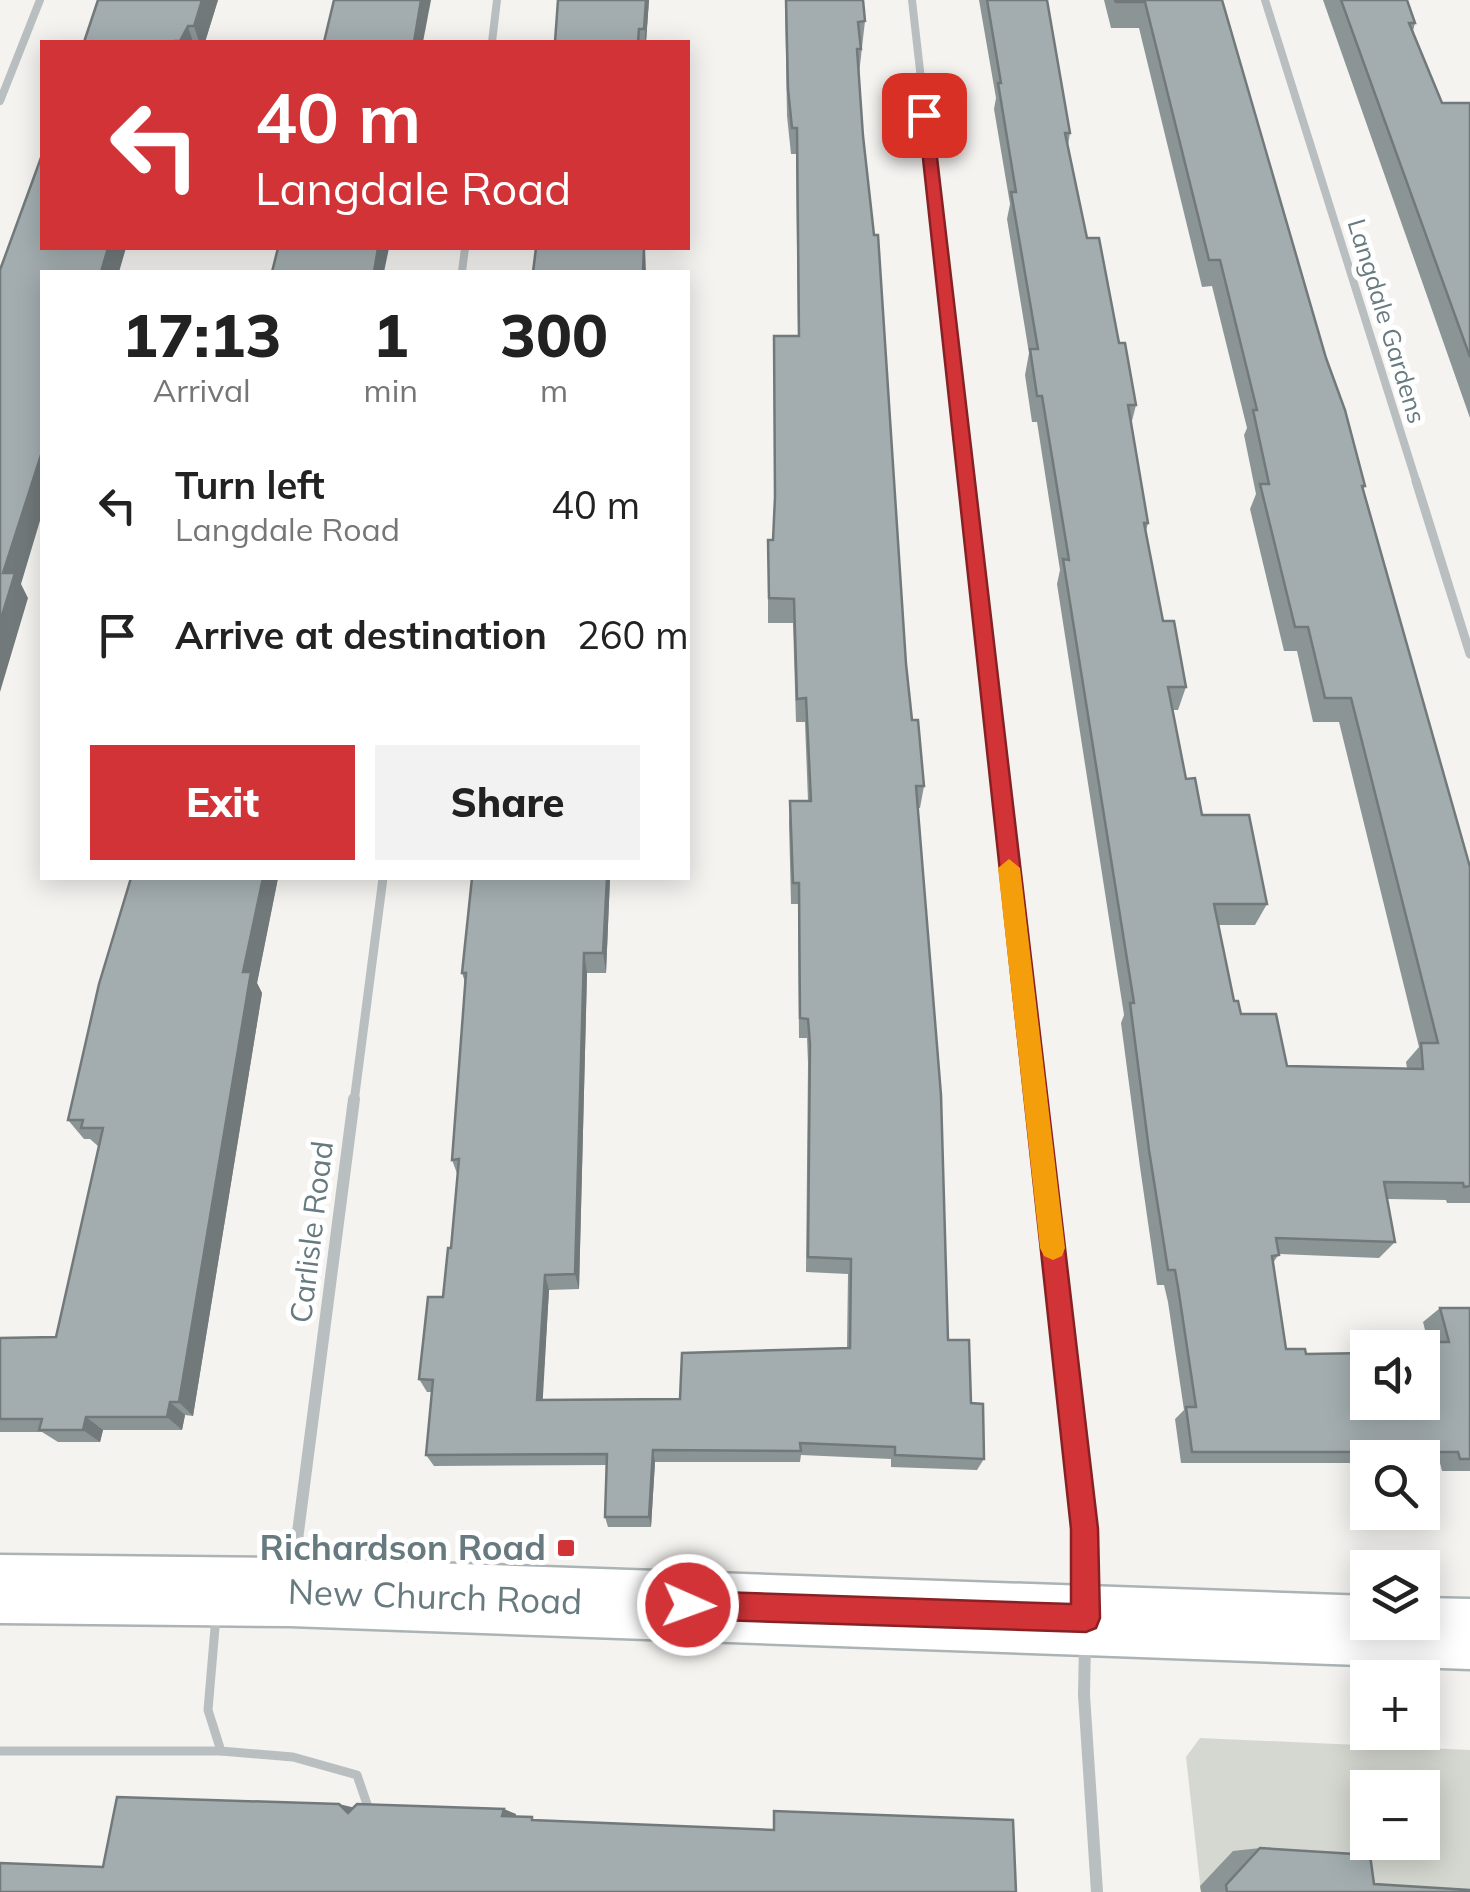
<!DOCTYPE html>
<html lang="en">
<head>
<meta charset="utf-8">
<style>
  body { margin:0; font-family:Mulish,sans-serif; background:#f2f2f2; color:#222; height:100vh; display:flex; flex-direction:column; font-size:38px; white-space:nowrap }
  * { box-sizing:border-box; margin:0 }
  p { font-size:32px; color:#767676 }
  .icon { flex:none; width:55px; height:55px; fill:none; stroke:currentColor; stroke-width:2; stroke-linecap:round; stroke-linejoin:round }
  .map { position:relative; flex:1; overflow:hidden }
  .details { position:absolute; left:40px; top:270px; width:650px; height:610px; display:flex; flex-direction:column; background:#fff; border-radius:0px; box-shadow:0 5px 25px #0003 }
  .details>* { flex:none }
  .banner { position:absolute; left:40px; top:40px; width:650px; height:210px; border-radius:0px; box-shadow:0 5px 25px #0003; background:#d13337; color:#fff; overflow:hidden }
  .buttons { position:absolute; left:1350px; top:1330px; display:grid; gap:20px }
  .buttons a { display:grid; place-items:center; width:90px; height:90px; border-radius:0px; background:#fff; box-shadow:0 5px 25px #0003; font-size:50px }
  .pin { position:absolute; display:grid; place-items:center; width:85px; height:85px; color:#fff; margin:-42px; border-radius:20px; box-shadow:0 5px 15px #0006 }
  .me { position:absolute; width:110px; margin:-55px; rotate:92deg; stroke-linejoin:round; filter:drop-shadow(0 0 8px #0008) }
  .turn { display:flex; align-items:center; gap:35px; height:210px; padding:0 50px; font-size:45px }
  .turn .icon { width:130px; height:130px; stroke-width:2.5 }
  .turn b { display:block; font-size:70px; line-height:85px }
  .eta { display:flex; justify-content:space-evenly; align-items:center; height:170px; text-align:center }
  .eta b { font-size:60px; font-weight:800; line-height:70px }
  .cta { display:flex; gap:20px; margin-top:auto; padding:20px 50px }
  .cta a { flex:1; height:115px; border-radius:0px; background:#d13337; color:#fff; font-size:40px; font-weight:800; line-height:115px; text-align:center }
  .cta a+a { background:#f2f2f2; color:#222 }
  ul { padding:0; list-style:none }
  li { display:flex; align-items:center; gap:30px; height:130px; padding:0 50px }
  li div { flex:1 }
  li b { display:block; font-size:38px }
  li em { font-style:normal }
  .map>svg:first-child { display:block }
</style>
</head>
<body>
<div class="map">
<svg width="1470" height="1892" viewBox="0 0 1470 1892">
  <rect width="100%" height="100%" fill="#f4f3f0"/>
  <path fill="#d5d8d0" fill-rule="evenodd" d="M1200,1738L1470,1750V1892H1201L1186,1757ZM1368,1788H1422V1842H1368Z"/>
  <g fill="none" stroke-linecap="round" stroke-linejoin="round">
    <defs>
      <polygon id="secondary" points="0,1555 290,1558 1368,1596 1368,1622 1422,1622 1422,1598 1470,1599 1470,1669 290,1626 0,1623"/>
    </defs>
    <use href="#secondary" stroke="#abb3b5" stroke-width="5"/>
    <g stroke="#b9bfc0" stroke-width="9">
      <polyline points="216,1616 208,1710 221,1751 293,1757 357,1775 369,1810"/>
      <polyline points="0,1751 221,1751"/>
    </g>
    <g stroke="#b9bfc0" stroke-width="8">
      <polyline points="912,0 967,484"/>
      <polyline points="1265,0 1417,484"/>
      <polyline points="492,42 497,0"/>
      <polyline points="0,101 40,0"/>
      <polyline points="462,272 465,248"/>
    </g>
    <g stroke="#b9bfc0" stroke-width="9">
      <polyline points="966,481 1037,1102"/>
      <polyline points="1416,481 1470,654"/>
      <polyline points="354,1102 383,878"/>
    </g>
    <g stroke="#b9bfc0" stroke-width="12">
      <polyline points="1036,1099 1085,1529 1085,1599"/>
      <polyline points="293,1571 354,1099"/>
      <polyline points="1085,1641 1084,1695 1097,1892"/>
    </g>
    <use href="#secondary" fill="#fff" fill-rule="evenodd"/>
  </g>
  <g fill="#8c9596">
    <polygon points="98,0 218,0 205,42 84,42"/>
    <polygon points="558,0 649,0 646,42 555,42"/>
    <polygon points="785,0 863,0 865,21 859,74 863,136 906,664 912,720 924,786 920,808 918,808 948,1340 971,1403 984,1459 977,1470 891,1467 891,1459 801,1455 800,1462 655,1462 651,1527 608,1527 605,1517 607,1465 434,1466 426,1455 432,1392 427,1392 419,1379 443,1297 451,1248 458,1176 452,1160 466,985 462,973 472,878 610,878 606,973 587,973 579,1289 549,1290 542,1400 680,1399 847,1348 848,1274 806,1272 808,1063 807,1038 799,1038 798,904 791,904 789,823 790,801 808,801 805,722 796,722 793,623 768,623 768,540 773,540 774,514 774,336 798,336 796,154 791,154 787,116"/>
    <polygon points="979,0 1047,0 1070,133 1068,145 1087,238 1119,343 1136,405 1131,425 1148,523 1146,531 1163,621 1186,687 1178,710 1172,710 1186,779 1202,815 1267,904 1255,925 1218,925 1234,1001 1241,1014 1287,1066 1407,1068 1406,1062 1419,1047 1339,722 1313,722 1297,651 1284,651 1250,509 1256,494 1244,435 1247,428 1212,286 1202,287 1139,28 1111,28 1104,0 1222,0 1326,358 1365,486 1363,490 1470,867 1470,1203 1447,1203 1446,1200 1387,1199 1395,1242 1379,1258 1279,1254 1273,1263 1286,1349 1306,1354 1422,1402 1422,1351 1429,1346 1423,1322 1440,1308 1470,1308 1470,1471 1442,1471 1440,1463 1422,1463 1422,1458 1368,1458 1368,1463 1181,1463 1175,1419 1184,1410 1168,1302 1164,1285 1157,1285 1140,1167 1121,1023 1124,1015 1057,584 1060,570 1037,422 1032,422 1025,375 1029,353 1007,219 1010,204 994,109 996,98"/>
    <polygon points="1323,0 1407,0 1415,23 1413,31 1442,103 1470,103 1470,418"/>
    <polygon points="131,878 278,878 257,983 262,993 193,1416 185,1415 182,1430 103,1430 100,1442 58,1442 42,1432 0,1432 0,1338 56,1337 99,1147 90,1139 84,1139 68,1120"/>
    <polygon points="1260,1848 1374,1884 1470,1892 1201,1892 1200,1886 1233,1851"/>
  </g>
  <g fill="#72797a">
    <polygon points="202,0 218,0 205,42 199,42 194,26"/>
    <polygon points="421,0 431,0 423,42 414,42"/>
    <polygon points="646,0 649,0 646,42 645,42"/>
    <polygon points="188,26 193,42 181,42 180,41"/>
    <polygon points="108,248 126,248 119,272 101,272"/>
    <polygon points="378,248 389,248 384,272 374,272"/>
    <polygon points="644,248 645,248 646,272 643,272"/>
    <polygon points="42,452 42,514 21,584 28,598 0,692 0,622 3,573"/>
    <polygon points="263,878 278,878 257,983 262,993 193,1416 179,1402 243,972"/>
    <polygon points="607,878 610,878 606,973 603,953"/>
    <polygon points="584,953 587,973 579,1289 575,1274"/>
    <polygon points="545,1275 549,1290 542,1413 537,1400"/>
    <polygon points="170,1402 185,1415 182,1430 167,1417"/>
    <polygon points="86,1417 103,1430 100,1442 83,1430"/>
    <polygon points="653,1450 655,1462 651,1527 649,1517"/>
    <polygon points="339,1804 360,1809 348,1813"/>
    <polygon points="504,1809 516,1814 515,1821 502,1816"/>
  </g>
  <g fill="#a3adaf" stroke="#72797a" stroke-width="2.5">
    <polygon points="98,0 202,0 194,26 188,26 180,41 175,41 174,42 84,42"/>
    <polygon points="334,0 421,0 414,42 324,42"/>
    <polygon points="558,0 646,0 644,29 639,29 638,42 555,42"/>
    <polygon points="786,0 863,0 865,21 858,22 861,49 857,49 863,136 874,235 878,235 906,664 912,720 918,720 924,786 916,786 941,1095 948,1340 969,1340 971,1403 983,1404 984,1459 895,1455 895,1447 800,1443 801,1451 653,1450 649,1517 605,1517 607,1454 426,1455 433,1380 419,1379 428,1297 443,1297 448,1248 451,1248 459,1159 452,1160 466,973 462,973 472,878 607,878 603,953 584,953 575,1274 545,1275 537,1400 680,1399 682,1353 850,1348 851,1259 808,1257 810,1044 808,1019 800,1018 799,883 793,883 790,801 811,801 806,698 797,699 794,599 769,598 768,540 773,540 775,497 774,336 799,336 797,128 792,128 788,89"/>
    <polygon points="987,0 1047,0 1070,133 1065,133 1087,238 1099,238 1119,343 1125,343 1136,405 1128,405 1148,523 1144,523 1163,621 1174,621 1186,687 1168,687 1186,779 1195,778 1202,815 1249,815 1267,904 1214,904 1234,1001 1238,1001 1241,1014 1276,1014 1287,1066 1423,1069 1421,1043 1438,1043 1351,698 1325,698 1308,627 1295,627 1260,484 1269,484 1253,410 1257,410 1220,260 1209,260 1145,2 1116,2 1115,0 1222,0 1326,358 1345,410 1365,486 1362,486 1470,867 1470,1186 1464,1187 1463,1183 1384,1182 1395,1242 1276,1238 1279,1255 1272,1256 1286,1349 1305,1349 1306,1354 1368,1353 1368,1402 1422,1402 1422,1353 1436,1353 1434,1342 1449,1342 1440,1308 1470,1308 1470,1459 1460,1459 1458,1452 1192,1452 1186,1407 1196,1407 1178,1287 1175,1270 1168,1270 1149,1150 1130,1003 1134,1003 1063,559 1069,560 1042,396 1037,396 1030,349 1038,349 1011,192 1016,192 998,83 1001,83"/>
    <polygon points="1341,0 1407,0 1415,23 1409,23 1442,103 1470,103 1470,357"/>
    <polygon points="42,155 42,248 108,248 101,272 42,272 42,452 3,573 15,573 0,622 0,270"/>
    <polygon points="278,248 378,248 374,272 272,272"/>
    <polygon points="536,248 644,248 643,272 533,272"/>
    <polygon points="131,878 263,878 243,972 251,972 179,1402 170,1402 167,1417 86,1417 83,1430 39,1430 42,1419 0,1419 0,1338 56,1337 103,1128 81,1128 83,1120 68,1120 99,984"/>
    <polygon points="117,1797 339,1804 348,1813 357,1804 504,1809 502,1816 532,1817 532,1820 774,1830 774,1811 1013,1820 1016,1892 0,1892 0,1863 103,1867"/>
    <polygon points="1260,1848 1370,1855 1374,1884 1470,1890 1470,1892 1227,1892 1226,1885"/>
  </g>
  <polygon fill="#d13337" stroke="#882124" stroke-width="2.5" points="918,112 932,115 1098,1529 1100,1618 1096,1628 1086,1632 688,1619 678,1615 674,1605 678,1595 688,1591 1071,1604 1071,1529"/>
  <polygon fill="#f59e0b" points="1009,859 1020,868 1065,1248 1062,1256 1053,1260 1044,1256 1040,1248 998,868"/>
  <rect fill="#d13337" stroke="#fff" stroke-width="4" x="556" y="1538" width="20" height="20" rx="5"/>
  <g text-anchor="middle" stroke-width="10" stroke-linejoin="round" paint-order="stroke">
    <g font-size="25" fill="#667a7f" stroke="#fff">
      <text transform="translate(1387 321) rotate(73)" y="9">Langdale Gardens</text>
    </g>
    <g font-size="30" fill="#667a7f" stroke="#fff">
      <text transform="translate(312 1232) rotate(-83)" y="10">Carlisle Road</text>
    </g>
    <g font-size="35" font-weight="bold" fill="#667a7f" stroke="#fff" text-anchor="end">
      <text x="546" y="1560">Richardson Road</text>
    </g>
    <g font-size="35" fill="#667a7f" stroke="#fff">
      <text transform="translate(435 1597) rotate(2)" y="12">New Church Road</text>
    </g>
  </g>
</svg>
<div class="buttons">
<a><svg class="icon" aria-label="sound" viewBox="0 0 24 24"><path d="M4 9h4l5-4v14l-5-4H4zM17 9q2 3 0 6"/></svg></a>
<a><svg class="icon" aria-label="search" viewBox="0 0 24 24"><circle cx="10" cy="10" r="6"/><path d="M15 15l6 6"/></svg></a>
<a><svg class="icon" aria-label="layers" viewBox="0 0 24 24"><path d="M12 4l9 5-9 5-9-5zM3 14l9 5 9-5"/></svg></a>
<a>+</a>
<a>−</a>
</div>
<div class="pin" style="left:924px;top:115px;background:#d93025"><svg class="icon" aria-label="arrive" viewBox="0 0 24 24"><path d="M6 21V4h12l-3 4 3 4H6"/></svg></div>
<svg class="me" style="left:688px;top:1605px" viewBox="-20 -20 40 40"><circle r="17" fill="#d13337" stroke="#fff" stroke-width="3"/><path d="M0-11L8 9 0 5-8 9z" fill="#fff"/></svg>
<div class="banner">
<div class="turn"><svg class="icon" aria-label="left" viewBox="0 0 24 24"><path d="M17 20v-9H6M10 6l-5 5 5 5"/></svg><div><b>40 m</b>Langdale Road</div></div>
</div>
<section class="details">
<div class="eta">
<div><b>17:13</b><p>Arrival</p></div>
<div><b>1</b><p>min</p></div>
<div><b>300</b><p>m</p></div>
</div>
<ul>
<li><svg class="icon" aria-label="left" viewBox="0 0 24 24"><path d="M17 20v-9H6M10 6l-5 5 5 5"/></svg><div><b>Turn left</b><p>Langdale Road</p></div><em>40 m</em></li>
<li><svg class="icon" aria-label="arrive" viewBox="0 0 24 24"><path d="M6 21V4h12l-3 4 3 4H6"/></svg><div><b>Arrive at destination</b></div><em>260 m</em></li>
</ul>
<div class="cta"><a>Exit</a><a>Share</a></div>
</section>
</div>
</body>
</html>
